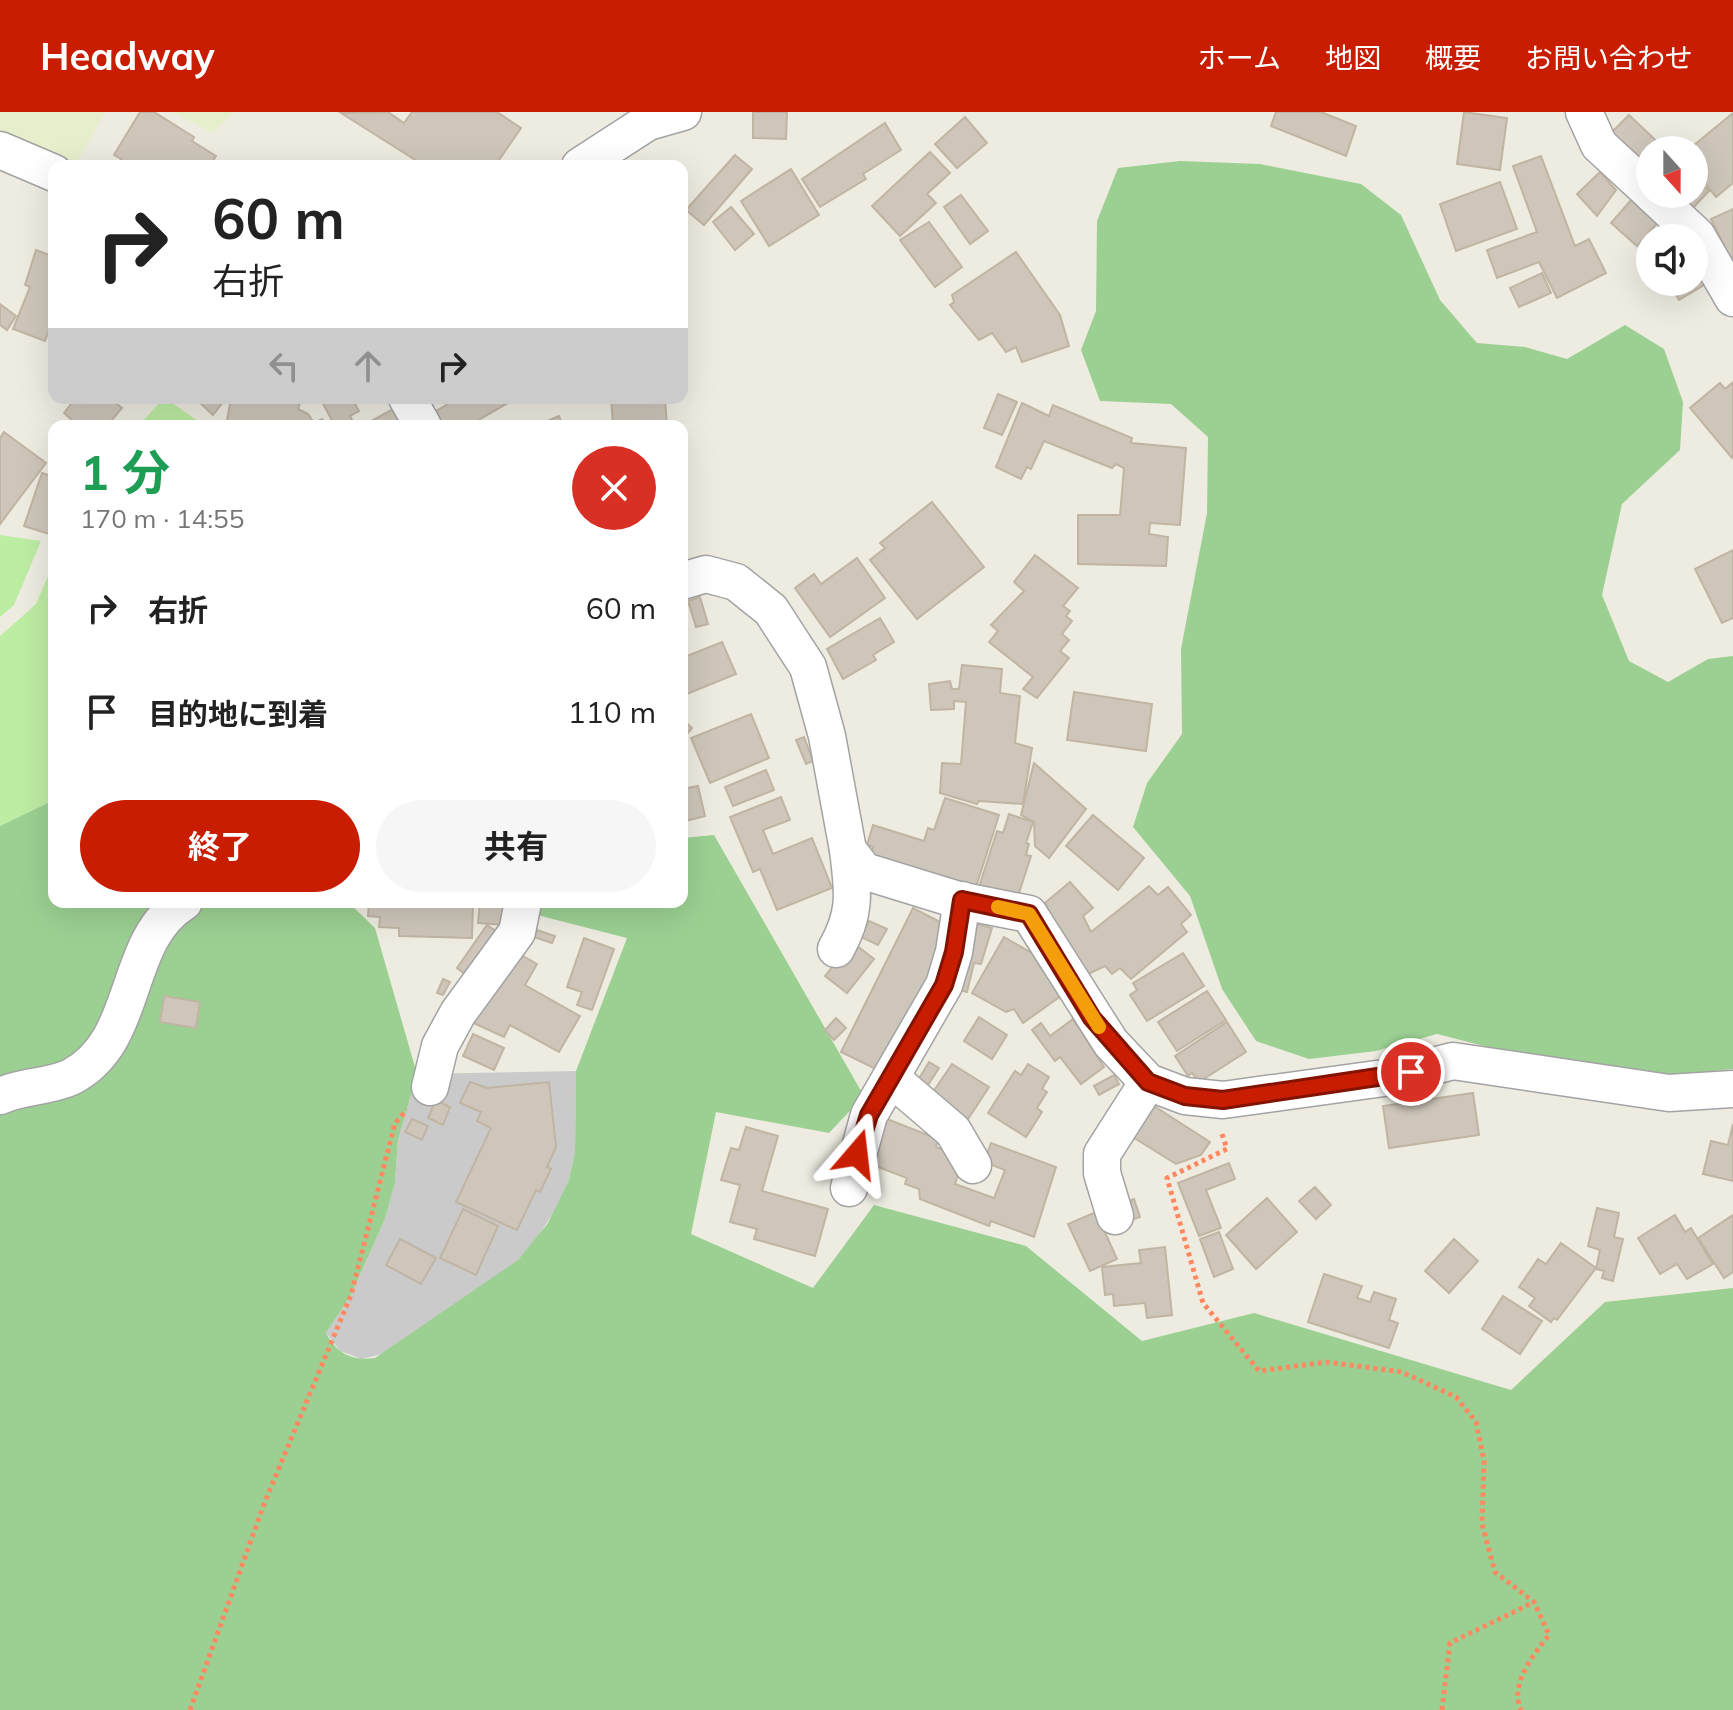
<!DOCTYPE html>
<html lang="ja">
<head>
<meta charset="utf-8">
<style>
  body { margin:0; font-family:Mulish,"Noto Sans JP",sans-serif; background:#f6f6f6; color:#222; height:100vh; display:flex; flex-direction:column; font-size:30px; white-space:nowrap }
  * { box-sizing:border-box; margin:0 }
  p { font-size:26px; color:#767676 }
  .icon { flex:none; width:44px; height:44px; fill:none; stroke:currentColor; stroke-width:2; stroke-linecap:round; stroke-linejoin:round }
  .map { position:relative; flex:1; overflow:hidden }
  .panel { position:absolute; left:48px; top:308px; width:640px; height:488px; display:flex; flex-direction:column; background:#fff; border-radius:16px; box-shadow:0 8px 32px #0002 }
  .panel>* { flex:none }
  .banner { position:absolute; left:48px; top:48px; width:640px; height:244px; border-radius:16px; box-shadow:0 8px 32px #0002; background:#fff; color:#222; overflow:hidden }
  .needle { width:52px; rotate:159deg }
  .buttons { position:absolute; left:1636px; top:24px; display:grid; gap:16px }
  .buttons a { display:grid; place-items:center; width:72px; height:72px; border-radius:50%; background:#fff; box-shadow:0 8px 32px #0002; font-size:40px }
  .pin { position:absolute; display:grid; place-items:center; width:68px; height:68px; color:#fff; margin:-34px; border:4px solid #fff; border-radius:50%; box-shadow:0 2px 8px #0007 }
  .me { position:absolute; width:88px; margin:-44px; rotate:17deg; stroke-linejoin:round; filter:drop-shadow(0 0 6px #0008) }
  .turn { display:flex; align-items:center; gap:28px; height:168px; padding:0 32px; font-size:36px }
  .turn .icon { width:104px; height:104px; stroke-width:2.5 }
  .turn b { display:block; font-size:56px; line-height:68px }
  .lanes { display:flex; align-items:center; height:76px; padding:0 32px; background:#0003; justify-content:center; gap:40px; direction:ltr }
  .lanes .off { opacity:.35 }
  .round { display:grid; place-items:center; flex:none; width:84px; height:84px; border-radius:42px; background:#f6f6f6 }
  .head { display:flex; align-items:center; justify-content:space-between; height:136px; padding:0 32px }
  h1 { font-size:48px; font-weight:700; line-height:60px; color:#1e9e55 }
  .action { display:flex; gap:16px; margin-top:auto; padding:16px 32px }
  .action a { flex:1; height:92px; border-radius:48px; background:#c81d00; color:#fff; font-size:32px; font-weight:700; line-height:92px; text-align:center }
  .action a+a { background:#f6f6f6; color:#222 }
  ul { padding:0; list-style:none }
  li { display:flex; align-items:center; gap:24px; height:104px; padding:0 32px }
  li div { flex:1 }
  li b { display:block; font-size:30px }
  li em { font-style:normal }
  header { display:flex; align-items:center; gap:48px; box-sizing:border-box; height:112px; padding:0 40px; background:#c81d00; color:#fff }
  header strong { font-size:38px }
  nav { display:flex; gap:44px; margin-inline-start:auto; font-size:28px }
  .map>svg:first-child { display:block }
</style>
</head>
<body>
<header>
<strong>Headway</strong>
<nav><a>ホーム</a><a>地図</a><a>概要</a><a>お問い合わせ</a></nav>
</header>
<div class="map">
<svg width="1733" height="1598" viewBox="0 0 1733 1598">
  <rect width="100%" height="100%" fill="#eeece1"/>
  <polygon fill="#cacaca" points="576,959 575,1039 569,1068 560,1091 534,1130 518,1148 386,1241 362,1247 340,1239 326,1221 351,1183 385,1107 395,1071 398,1028 417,962"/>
  <g fill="#e7eecb">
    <polygon points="0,0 105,0 75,54 0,23"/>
    <polygon points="172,0 234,0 213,21"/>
  </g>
  <g fill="#bdeca3">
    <polygon points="164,286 165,286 205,314 138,314"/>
    <polygon points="0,423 41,429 14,493 0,505"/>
    <polygon points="54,450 54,688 0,714 0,524 36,492"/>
  </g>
  <g fill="#9cd093">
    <polygon points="1180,49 1260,52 1361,72 1401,103 1440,188 1477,231 1525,235 1567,247 1625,213 1664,237 1683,290 1680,338 1622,392 1602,483 1629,549 1668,570 1708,547 1733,544 1733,957 1675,963 1523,944 1437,922 1376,939 1309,947 1256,929 1222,877 1190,784 1133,715 1147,671 1182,622 1181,537 1207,401 1208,325 1171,292 1100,289 1081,238 1096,199 1097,109 1118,56"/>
    <polygon points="54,688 54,790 168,790 118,898 67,956 0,973 0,714"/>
    <path d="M714,723L864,984L829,1021L716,1000L691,1122L813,1176L874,1093L1026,1134L1142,1229L1254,1201L1511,1278L1605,1190L1733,1176V1598H0V992L73,972L180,802L203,790H348L375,816L417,962L398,1028L395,1071L385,1107L351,1183L326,1221C337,1242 352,1249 375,1246L518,1148L548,1111L569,1068L575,1039L576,959L627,826L537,803L540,790H682V726Z"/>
  </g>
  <g fill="#cec6ba" stroke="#c0b4a3" stroke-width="2">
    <polygon points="140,0 154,0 194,25 192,29 216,44 210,54 117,54 121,47 114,43"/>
    <polygon points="388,0 404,11 412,0 497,0 521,16 495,54 425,54 341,1"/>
    <polygon points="753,0 787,0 786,27 753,26"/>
    <polygon points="1276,0 1321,0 1356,14 1346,44 1271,14"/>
    <polygon points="1464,0 1507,6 1500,58 1457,52"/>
    <polygon points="1733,1 1733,71 1716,85 1694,58 1694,38 1688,38"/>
    <polygon points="1629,3 1666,38 1650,38 1650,61 1610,22"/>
    <polygon points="965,5 987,31 957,56 935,32"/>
    <polygon points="885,11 901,38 863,62 866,67 820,95 802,67"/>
    <polygon points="930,40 950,61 927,82 936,91 900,124 872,94"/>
    <polygon points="735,43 752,57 704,113 686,98"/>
    <polygon points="1541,44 1575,134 1589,127 1606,161 1557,186 1539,150 1497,166 1487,138 1537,120 1513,54"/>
    <polygon points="791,57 819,103 769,134 741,89"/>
    <polygon points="1600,60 1616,78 1597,104 1577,82"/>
    <polygon points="1694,65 1709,79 1690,99 1672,82 1694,82"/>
    <polygon points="1500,70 1517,117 1456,139 1440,92"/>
    <polygon points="961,83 988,119 970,132 944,95"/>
    <polygon points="1633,86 1659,109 1637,134 1611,111"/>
    <polygon points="731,95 754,122 735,138 713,110"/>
    <polygon points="1733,97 1733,152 1711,107"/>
    <polygon points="929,110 962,155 935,175 900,128"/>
    <polygon points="36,138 54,145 54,205 45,229 13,217 30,175 25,173"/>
    <polygon points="1016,140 1060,203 1069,234 1022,250 1016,235 1006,240 992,221 979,228 950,193 954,190 952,183"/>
    <polygon points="1694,141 1711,169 1679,188 1668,170 1694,170"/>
    <polygon points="1542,161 1551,181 1519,195 1510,176"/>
    <polygon points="0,192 16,204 7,218 0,213"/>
    <polygon points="1733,270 1733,345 1732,346 1690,296 1720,271 1725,277"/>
    <polygon points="998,282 1017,290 1002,323 984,316"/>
    <polygon points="76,286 109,286 122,296 107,314 69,314 73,309 64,301"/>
    <polygon points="195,286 226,286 213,303"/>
    <polygon points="302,286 298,297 308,302 314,311 322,307 327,314 226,314 231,286"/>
    <polygon points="320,286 352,286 359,299 350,304 355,314 335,314"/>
    <polygon points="458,286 512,286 513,288 468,314 431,314 426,305"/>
    <polygon points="611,286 665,286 667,314 613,313"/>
    <polygon points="1022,291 1049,304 1053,293 1132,326 1131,331 1186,336 1180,413 1150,411 1149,422 1168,425 1166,454 1078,452 1078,403 1120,403 1124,356 1116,352 1112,356 1044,329 1031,357 1027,355 1021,367 996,355"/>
    <polygon points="397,295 408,314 362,314"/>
    <polygon points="559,304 563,314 536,314"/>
    <polygon points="4,320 46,351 0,412 0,326"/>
    <polygon points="42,361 54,365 52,423 24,414"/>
    <polygon points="932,390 984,455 917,507 870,448 885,436 880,431"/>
    <polygon points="1733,438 1733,506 1722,511 1695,457"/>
    <polygon points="1035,443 1078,476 1063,494 1070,499 1066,504 1072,509 1062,522 1069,528 1060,539 1069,546 1037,586 1023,577 1033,565 989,530 998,519 991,513 1024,479 1014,470"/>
    <polygon points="857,446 885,486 830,525 795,476 814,462 821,472"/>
    <polygon points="700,485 708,512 696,515 688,489"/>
    <polygon points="880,506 894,530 873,543 876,548 843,567 827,537"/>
    <polygon points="722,530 736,562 682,584 682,546"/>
    <polygon points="962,553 1002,557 1000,581 1020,584 1015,631 1032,636 1023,692 979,689 977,692 940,681 942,651 961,652 966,590 954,589 954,597 931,598 929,572 950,569 952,577 959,577"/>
    <polygon points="1074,580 1152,592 1146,639 1067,628"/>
    <polygon points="751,602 769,646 710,671 691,626"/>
    <polygon points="682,607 692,616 682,628"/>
    <polygon points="804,625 813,649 806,652 796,628"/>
    <polygon points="1034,651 1086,697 1049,746 1035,734 1034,710 1021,703"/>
    <polygon points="766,658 774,678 733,694 725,675"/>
    <polygon points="698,674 705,704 682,710 682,677"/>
    <polygon points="781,685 790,708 763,718 773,742 812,726 832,776 777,798 760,757 753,760 730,705"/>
    <polygon points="945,686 999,703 976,775 871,743 873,735 867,733 873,713 924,729 928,716 934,718"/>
    <polygon points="1009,702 1033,710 1026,731 1029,732 1026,743 1031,744 1017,787 979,775 997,719 1003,721"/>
    <polygon points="1093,703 1144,746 1118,778 1066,734"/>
    <polygon points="1070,770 1093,796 1083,804 1091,820 1149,774 1158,783 1168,775 1191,803 1181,812 1187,820 1131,867 1120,856 1112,862 1105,854 1082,865 1045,791"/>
    <polygon points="369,790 473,790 472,826 399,824 399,816 379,815 380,805 368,804"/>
    <polygon points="480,790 508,790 506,813 478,811"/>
    <polygon points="913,796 944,812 926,887 876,957 841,940"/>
    <polygon points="869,809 887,817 878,833 861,825"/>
    <polygon points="972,811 992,816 981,852 974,851 967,880 955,877"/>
    <polygon points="487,813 500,822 469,865 457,856"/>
    <polygon points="537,818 555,824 552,831 534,825"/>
    <polygon points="1004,825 1042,847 1039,853 1061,884 1023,911 1014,897 1006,900 972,881"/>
    <polygon points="584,826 614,837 592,898 577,893 582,880 567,875"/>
    <polygon points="852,830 874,847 847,881 825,864"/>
    <polygon points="516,840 537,852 525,873 580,904 559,940 510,913 504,925 467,908"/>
    <polygon points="1183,841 1204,874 1147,909 1130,883 1137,878 1133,871"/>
    <polygon points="443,867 450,870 443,883 437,881"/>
    <polygon points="1207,879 1226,908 1177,939 1158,910"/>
    <polygon points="164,884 200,890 196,916 160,910"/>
    <polygon points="979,905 1007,923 992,947 964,929"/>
    <polygon points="836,906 846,916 834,928 825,918"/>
    <polygon points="1073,907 1104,955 1081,972 1060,945 1055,949 1032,918 1041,911 1050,924"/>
    <polygon points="1227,910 1246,940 1199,970 1192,961 1188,964 1175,944"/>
    <polygon points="473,922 504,936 494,958 463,944"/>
    <polygon points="929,950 939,956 924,979 915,973"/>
    <polygon points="952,952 989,975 968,1007 931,983"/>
    <polygon points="1028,952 1049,965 1042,977 1047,980 1037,996 1042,1000 1026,1025 988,1001 1015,959 1021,963"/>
    <polygon points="1114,963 1119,972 1099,983 1094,974"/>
    <polygon points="470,970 487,976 549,970 556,1035 547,1055 551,1057 540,1080 536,1078 517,1118 456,1090 491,1016 477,1009 481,1000 460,991"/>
    <polygon points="1473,981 1479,1023 1389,1036 1383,994"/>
    <polygon points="436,988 450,995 443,1013 428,1006"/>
    <polygon points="1151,992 1210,1030 1201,1043 1176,1052 1131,1024"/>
    <polygon points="412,1007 428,1014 422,1028 405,1020"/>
    <polygon points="887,1007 938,1027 936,1035 964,1045 955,1072 994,1086 1005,1058 984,1050 991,1031 1056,1055 1034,1125 991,1109 989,1114 920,1087 919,1077 905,1072 907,1066 870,1052"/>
    <polygon points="1733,1012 1733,1069 1703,1062 1711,1029 1728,1033"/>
    <polygon points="746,1015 778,1024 762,1079 828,1097 815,1144 754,1127 757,1117 730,1110 740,1073 721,1068 731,1036 739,1038"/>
    <polygon points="1229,1051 1235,1067 1206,1078 1221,1116 1199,1124 1178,1071"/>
    <polygon points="1315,1075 1331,1093 1316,1107 1299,1089"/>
    <polygon points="1267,1086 1297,1120 1256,1157 1226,1123"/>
    <polygon points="1134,1087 1140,1105 1126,1110 1120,1092"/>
    <polygon points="1597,1096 1619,1101 1614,1125 1623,1127 1613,1169 1602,1166 1604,1159 1596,1157 1600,1138 1588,1134"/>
    <polygon points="463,1097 498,1114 476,1163 440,1146"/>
    <polygon points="1096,1100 1117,1147 1090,1159 1068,1112"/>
    <polygon points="1675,1103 1685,1120 1691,1116 1713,1152 1687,1167 1677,1152 1660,1162 1638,1126"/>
    <polygon points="1733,1103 1733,1160 1724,1166 1698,1126"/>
    <polygon points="1219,1120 1233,1157 1214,1165 1200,1127"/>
    <polygon points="400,1127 436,1146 421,1172 386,1153"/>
    <polygon points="1454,1127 1478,1149 1449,1181 1425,1159"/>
    <polygon points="1561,1131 1596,1156 1557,1208 1554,1206 1551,1210 1529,1194 1535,1186 1519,1175 1538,1147 1546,1152"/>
    <polygon points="1165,1135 1172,1203 1147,1206 1145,1191 1114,1194 1113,1182 1105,1183 1102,1155 1141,1151 1139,1138"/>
    <polygon points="1324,1162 1362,1174 1357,1186 1370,1190 1374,1180 1396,1187 1389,1208 1398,1211 1389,1236 1308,1210"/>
    <polygon points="1503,1184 1542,1209 1520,1242 1482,1217"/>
  </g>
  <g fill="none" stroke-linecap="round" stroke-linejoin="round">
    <defs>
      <g id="minor">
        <polyline points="1584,0 1599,33 1650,80"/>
        <polyline points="0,38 54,61"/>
        <polyline points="580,54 648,10 683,0"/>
        <polyline points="1652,82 1697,124 1733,186"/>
        <polyline points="407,286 423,314"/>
        <polyline points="682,469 706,462 736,470 771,498 808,555 827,624 848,738 864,759 958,788 1029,802 1111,931 1148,970 1185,984 1223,988 1391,965 1453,949 1669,981 1733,977"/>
        <path d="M836,837C857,800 853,779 848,738"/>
        <polyline points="891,966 953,1019 973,1053"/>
        <polyline points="430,975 440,934 458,901 517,820 523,790"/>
        <path d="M0,984C22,974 50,975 71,965C141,929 121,829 184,790"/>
        <polyline points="849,1076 869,1003 944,873 954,840 962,788"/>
        <polyline points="1115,1104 1102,1061 1102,1042 1148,970"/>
      </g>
    </defs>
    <use href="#minor" stroke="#a3a3a3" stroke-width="39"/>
    <g stroke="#ff8861" stroke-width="5" stroke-dasharray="4 4" stroke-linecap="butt">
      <path d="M1222,1022L1227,1037L1167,1066L1203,1191L1259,1259L1327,1250L1402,1260L1456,1285L1476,1310L1484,1349L1482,1412L1495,1460L1534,1490L1549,1523C1534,1542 1509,1572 1521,1598"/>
      <polyline points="190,1598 264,1392 351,1183 395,1011 407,998"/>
      <polyline points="1442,1598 1450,1531 1534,1490"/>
    </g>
    <use href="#minor" stroke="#fff" stroke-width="36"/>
  </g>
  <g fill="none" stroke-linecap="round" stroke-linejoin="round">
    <defs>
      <polyline id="route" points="857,1042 869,1003 944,873 954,840 962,788 1029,802 1092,906 1148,970 1185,984 1223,988 1411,960"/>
    </defs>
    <use href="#route" stroke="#821300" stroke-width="20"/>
    <use href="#route" stroke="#c81d00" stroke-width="14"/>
    <polyline stroke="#f59e0b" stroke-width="14" points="998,795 1029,802 1099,915"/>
  </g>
</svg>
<div class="buttons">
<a><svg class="needle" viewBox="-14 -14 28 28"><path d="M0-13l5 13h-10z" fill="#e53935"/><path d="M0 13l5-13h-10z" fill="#767676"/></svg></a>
<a><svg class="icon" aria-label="sound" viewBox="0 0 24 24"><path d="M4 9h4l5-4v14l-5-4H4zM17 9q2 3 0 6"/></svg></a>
</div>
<div class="pin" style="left:1411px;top:960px;background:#d93025"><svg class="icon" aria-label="arrive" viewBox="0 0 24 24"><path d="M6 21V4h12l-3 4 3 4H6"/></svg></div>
<svg class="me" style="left:857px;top:1042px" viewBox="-20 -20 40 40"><path d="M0-17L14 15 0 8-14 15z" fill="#c81d00" stroke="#fff" stroke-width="4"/></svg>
<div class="banner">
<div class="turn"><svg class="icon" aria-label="right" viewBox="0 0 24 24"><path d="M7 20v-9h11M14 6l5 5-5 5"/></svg><div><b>60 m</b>右折</div></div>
<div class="lanes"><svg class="icon off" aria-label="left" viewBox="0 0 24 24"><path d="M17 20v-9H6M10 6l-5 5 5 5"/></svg><svg class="icon off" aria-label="ahead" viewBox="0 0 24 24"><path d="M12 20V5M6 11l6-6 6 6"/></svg><svg class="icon" aria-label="right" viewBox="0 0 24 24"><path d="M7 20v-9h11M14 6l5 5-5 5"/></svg></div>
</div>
<section class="panel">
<div class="head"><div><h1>1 分</h1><p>170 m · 14:55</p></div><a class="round" style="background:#d93025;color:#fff"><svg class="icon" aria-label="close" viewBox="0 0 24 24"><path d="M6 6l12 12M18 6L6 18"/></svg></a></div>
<ul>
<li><svg class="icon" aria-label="right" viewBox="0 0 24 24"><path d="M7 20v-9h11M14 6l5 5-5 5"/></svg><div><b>右折</b></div><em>60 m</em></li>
<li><svg class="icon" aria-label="arrive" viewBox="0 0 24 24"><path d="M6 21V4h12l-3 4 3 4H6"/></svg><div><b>目的地に到着</b></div><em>110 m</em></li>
</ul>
<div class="action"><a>終了</a><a>共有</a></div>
</section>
</div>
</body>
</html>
